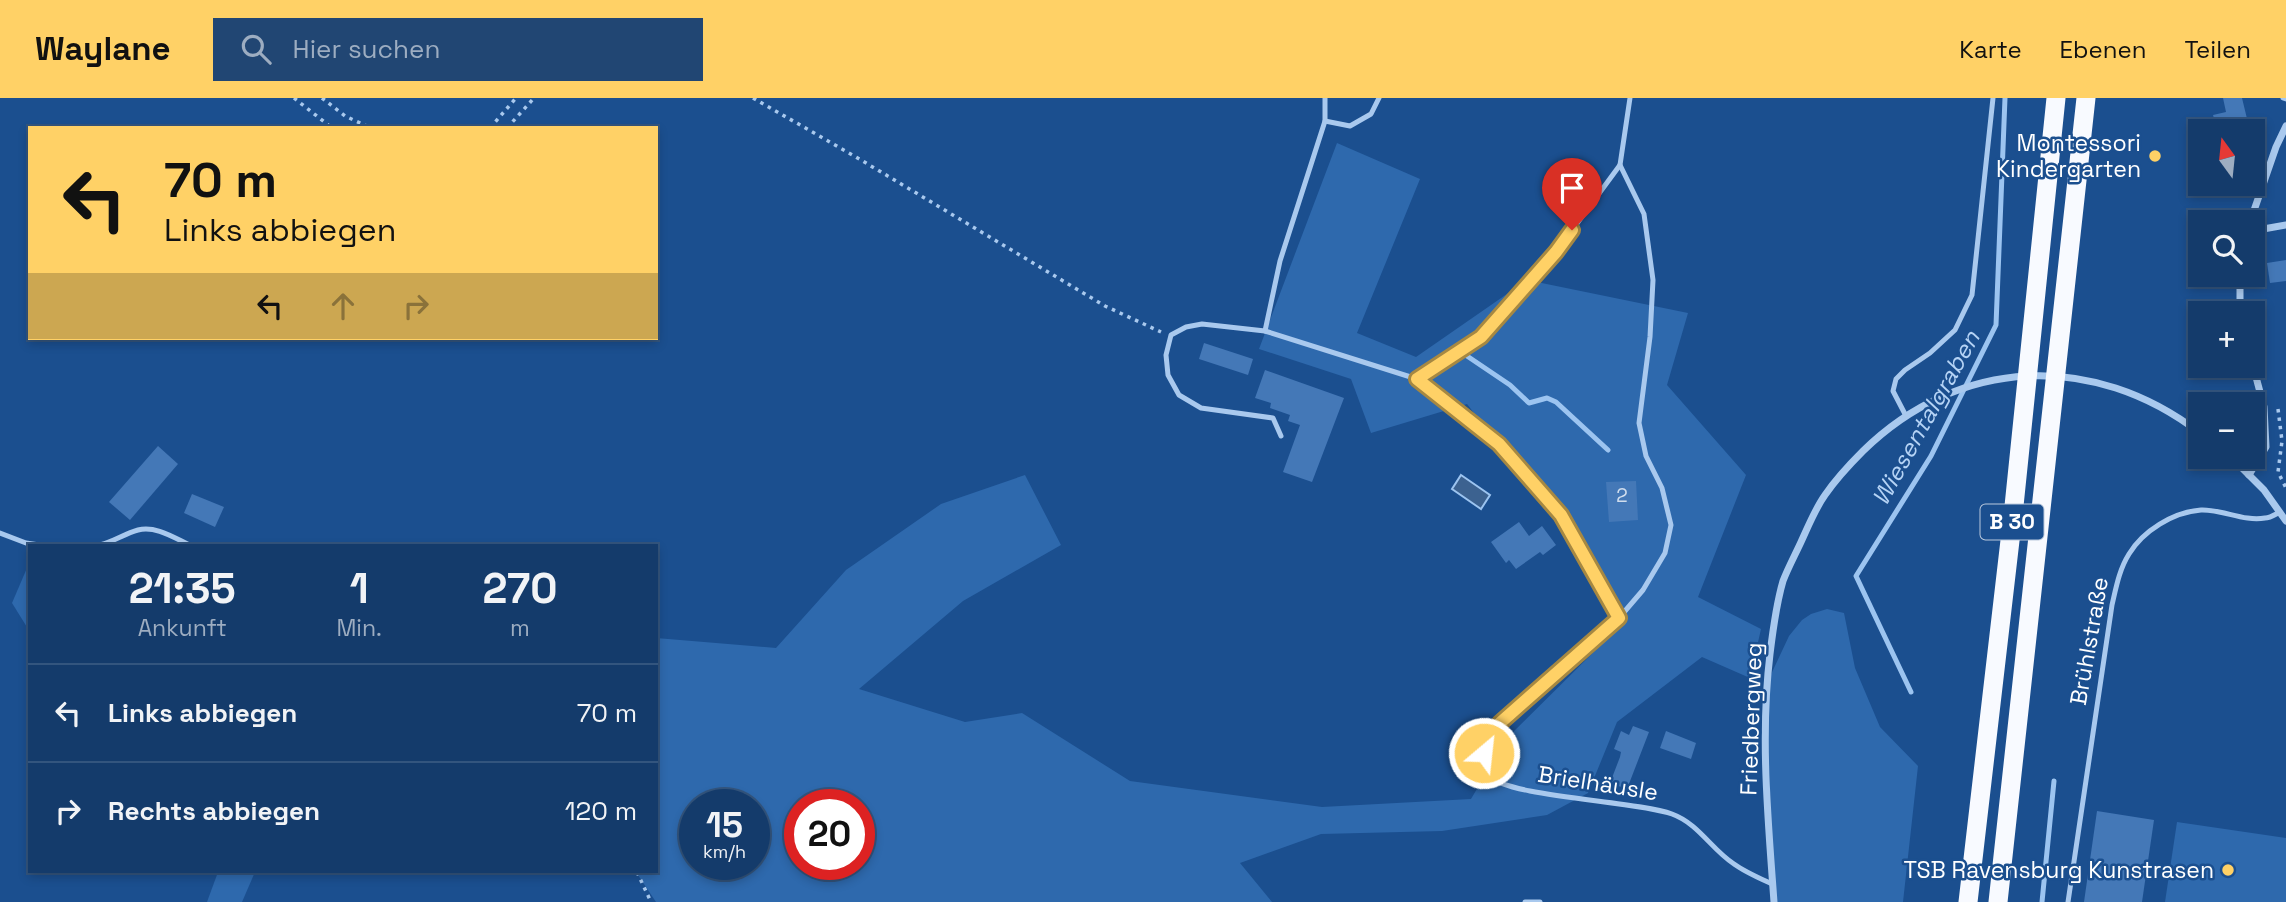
<!DOCTYPE html>
<html lang="de">
<head>
<meta charset="utf-8">
<style>
  body { margin:0; font-family:"Space Grotesk",sans-serif; background:#214673; color:#f1f3f6; height:100vh; display:flex; flex-direction:column; font-size:26px; white-space:nowrap }
  * { box-sizing:border-box; margin:0 }
  p { font-size:23px; color:#9dadc1 }
  .icon { flex:none; width:38px; height:38px; fill:none; stroke:currentColor; stroke-width:2; stroke-linecap:round; stroke-linejoin:round }
  .map { position:relative; flex:1; overflow:hidden }
  .sheet { position:absolute; left:28px; top:446px; width:630px; height:329px; display:flex; flex-direction:column; background:#143b6b; border-radius:0px; box-shadow:0 4px 10px #0003,0 0 0 2px #33557e }
  .sheet>* { flex:none }
  .hud { position:absolute; left:28px; top:28px; width:630px; height:214px; border-radius:0px; box-shadow:0 4px 10px #0003,0 0 0 2px #33557e; background:#ffd166; color:#111; overflow:hidden }
  .needle { width:46px; rotate:345deg }
  .tools { position:absolute; left:2188px; top:21px; display:grid; gap:14px }
  .tools a { display:grid; place-items:center; width:77px; height:77px; border-radius:0px; background:#143b6b; box-shadow:0 4px 10px #0003,0 0 0 2px #33557e; font-size:35px }
  .speed { position:absolute; left:679px; top:691px; display:flex; gap:14px; font-size:35px; font-weight:700; text-align:center }
  .speed>* { display:grid; place-content:center; width:91px; height:91px; border-radius:50%; background:#143b6b; box-shadow:0 4px 10px #0003,0 0 0 2px #33557e; line-height:1 }
  .speed small { font-size:18px; font-weight:400 }
  .speed .limit { border:10px solid #d22; background:#fff; color:#111 }
  .pin { position:absolute; display:grid; place-items:center; width:60px; height:60px; color:#fff; margin:-72px -30px; border-radius:50% 50% 50% 0; rotate:-45deg; box-shadow:0 0 7px #0007 }
  .pin .icon { rotate:45deg }
  .me { position:absolute; width:77px; margin:-38px; rotate:28deg; stroke-linejoin:round; filter:drop-shadow(0 0 5px #0008) }
  .turn { display:flex; align-items:center; gap:24px; height:147px; padding:0 21px; font-size:32px }
  .turn .icon { width:91px; height:91px; stroke-width:2.5 }
  .turn b { display:block; font-size:49px; line-height:60px }
  .lanes { display:flex; align-items:center; height:66px; padding:0 21px; background:#0003; justify-content:center; gap:35px; direction:ltr }
  .lanes .off { opacity:.35 }
  .eta { display:flex; justify-content:space-evenly; align-items:center; height:119px; text-align:center }
  .eta b { font-size:42px; font-weight:700; line-height:49px }
  ul { padding:0; list-style:none }
  li { display:flex; align-items:center; gap:21px; height:98px; padding:0 21px; border-top:2px solid #33557e }
  li div { flex:1 }
  li b { display:block; font-size:26px }
  li em { font-style:normal }
  header { display:flex; align-items:center; gap:42px; box-sizing:border-box; height:98px; padding:0 35px; background:#ffd166; color:#111 }
  header strong { font-size:33px }
  nav { display:flex; gap:38px; margin-inline-start:auto; font-size:24px }
  .search { width:490px; height:63px; background:#214673; display:flex; align-items:center; gap:18px; box-sizing:border-box; padding:0 24px; border-radius:0px; color:#9dadc1; font-size:26px }
  .map>svg:first-child { display:block }
</style>
</head>
<body>
<header>
<strong>Waylane</strong>
<div class="search"><svg class="icon" aria-label="search" viewBox="0 0 24 24"><circle cx="10" cy="10" r="6"/><path d="M15 15l6 6"/></svg>Hier suchen</div>
<nav><a>Karte</a><a>Ebenen</a><a>Teilen</a></nav>
</header>
<div class="map">
<svg width="2286" height="804" viewBox="0 0 2286 804">
  <rect width="100%" height="100%" fill="#1b4f8f"/>
  <g fill="#2e69ad" fill-rule="evenodd">
    <path d="M1337,45L1420,81L1357,235L1416,259L1527,182L1688,215L1667,287L1746,377L1698,499L1761,531L1750,580L1702,559L1617,624L1588,695L1547,717L1442,733L1321,736L1240,765L1272,804H656L636,774H656V540L776,550L846,472L941,406L1025,377L1061,447L963,503L859,591L965,624L1022,615L1130,683L1322,709L1471,701L1507,640L1628,520L1590,464L1467,306L1371,335L1351,281L1259,251ZM695,707H754V766H695ZM800,707H859V766H800Z"/>
    <polygon points="30,463 30,534 12,505"/>
    <polygon points="1827,511 1844,515 1855,570 1880,629 1918,668 1903,804 1774,804 1766,587 1789,538 1802,522 1811,516"/>
    <polygon points="2177,724 2286,740 2286,804 2165,804"/>
    <polygon points="218,774 255,774 242,804 207,804"/>
  </g>
  <polygon fill="#3c6290" stroke="#9cc4f0" stroke-width="2" points="1461,377 1490,397 1481,411 1452,391"/>
  <g fill="none" stroke-linecap="round" stroke-linejoin="round">
    <g stroke="#9cc4f0" stroke-width="5">
      <polyline points="1467,258 1510,287 1529,305 1547,300 1556,304 1608,352"/>
      <polyline points="1911,594 1856,478 1931,358 1996,227 2005,0"/>
      <polyline points="2042,804 2054,683"/>
    </g>
  </g>
  <g fill="#4478b7">
    <polygon points="2223,0 2242,0 2250,33 2227,33 2225,29 2217,31 2213,17 2226,14"/>
    <polygon points="2286,162 2286,183 2270,185 2267,165"/>
    <polygon points="1204,245 1253,261 1248,277 1199,261"/>
    <polygon points="1265,272 1344,300 1312,384 1283,374 1300,327 1288,323 1290,317 1270,310 1271,305 1255,300"/>
    <polygon points="158,348 178,366 130,422 109,404"/>
    <polygon points="1636,383 1638,422 1609,424 1606,384"/>
    <polygon points="192,396 224,409 215,429 184,415"/>
    <polygon points="1519,424 1529,438 1542,428 1556,447 1543,457 1540,454 1516,471 1509,462 1506,465 1491,444"/>
    <polygon points="1633,628 1649,634 1627,691 1610,685 1620,659 1621,654 1614,651 1621,633 1629,637"/>
    <polygon points="1666,633 1696,645 1691,661 1660,650"/>
    <polygon points="2097,713 2154,722 2142,804 2084,804"/>
  </g>
  <g fill="none" stroke-linecap="round" stroke-linejoin="round">
    <g stroke="#a9c9ee" stroke-width="3.5" stroke-dasharray="3.5 5" stroke-linecap="butt">
      <polyline points="294,0 332,30"/>
      <polyline points="322,0 345,18 371,30"/>
      <polyline points="753,0 856,59 1105,208 1161,234"/>
      <polyline points="490,30 516,0"/>
      <polyline points="507,30 534,0"/>
      <polyline points="2253,213 2265,259"/>
      <polyline points="2278,311 2282,343 2278,374 2286,390"/>
      <polyline points="637,774 651,804"/>
    </g>
    <g stroke="#a9c9ee" stroke-width="5">
      <polyline points="2283,0 2286,1"/>
      <polyline points="1325,23 1350,28 1371,16 1379,0"/>
      <path d="M1620,67L1644,116L1653,182L1650,239L1639,325L1646,358L1662,390L1671,427L1665,455L1643,492L1619,520L1500,625C1490,639 1475,662 1489,678C1508,699 1637,703 1672,716C1699,726 1711,751 1734,766C1745,774 1759,780 1772,786"/>
      <polyline points="1265,233 1280,163 1325,23 1325,0"/>
      <polyline points="1417,281 1481,239 1556,154 1620,67 1630,0"/>
      <polyline points="1906,318 1893,293 1896,281 1905,272 1930,255 1955,232 1972,197 1993,0"/>
      <polyline points="1281,338 1273,320 1201,310 1179,297 1168,277 1166,257 1171,237 1186,229 1202,226 1265,233 1417,281 1499,346 1561,417 1619,520"/>
      <polyline points="0,435 26,445 46,448"/>
      <path d="M95,448C111,446 123,436 138,432C156,427 176,441 192,448"/>
      <polyline points="1525,804 1540,804"/>
      <path d="M2068,804L2112,507C2116,490 2119,472 2129,456C2143,433 2173,414 2201,412C2222,411 2244,424 2265,420C2270,420 2276,416 2280,414"/>
    </g>
    <g stroke="#a9c9ee" stroke-width="7">
      <polyline points="2250,124 2276,49 2286,28"/>
      <polyline points="2252,133 2286,127"/>
      <polyline points="2240,177 2240,215"/>
      <polyline points="2231,359 2264,392 2286,423"/>
      <polyline points="2249,377 2266,349 2264,309 2252,264"/>
      <path d="M1774,804C1768,721 1760,638 1770,556C1773,531 1776,507 1783,483C1788,470 1795,457 1801,444C1808,429 1815,411 1825,397C1836,381 1849,367 1863,353C1959,259 2093,253 2200,335"/>
    </g>
    <g stroke="#f8faff" stroke-width="19">
      <polyline points="1968,804 2014,408 2056,0"/>
      <polyline points="1998,804 2086,0"/>
    </g>
  </g>
  <g fill="none" stroke-linecap="round" stroke-linejoin="round">
    <defs>
      <polyline id="route" points="1484,655 1489,641 1500,625 1619,520 1561,417 1499,346 1417,281 1481,239 1556,154 1572,132"/>
    </defs>
    <use href="#route" stroke="#a68842" stroke-width="18"/>
    <use href="#route" stroke="#ffd166" stroke-width="12"/>
  </g>
  <g fill="#ffd166" stroke="#1b4f8f" stroke-width="2.5">
    <circle cx="2155" cy="58" r="7"/>
    <circle cx="2228" cy="772" r="7"/>
  </g>
  <g text-anchor="middle" stroke-width="5" stroke-linejoin="round" paint-order="stroke">
    <g font-size="19" fill="#d0dded">
      <text x="1622" y="404">2</text>
    </g>
    <rect fill="#1b4f8f" stroke="#bbcadd" stroke-width="2" x="1980.5" y="406.5" width="63" height="35" rx="5"/>
    <g font-size="21" font-weight="bold" fill="#fff">
      <text x="2012" y="431">B 30</text>
    </g>
    <g font-size="23" fill="#fff" stroke="#1b4f8f" text-anchor="end">
      <text x="2141" y="53">Montessori<tspan x="2141" dy="26">Kindergarten</tspan></text>
      <text x="2214" y="780">TSB Ravensburg Kunstrasen</text>
    </g>
    <g font-size="23" fill="#fff" stroke="#1b4f8f">
      <text transform="translate(2089 543) rotate(-80)" y="8">Brühlstraße</text>
      <text transform="translate(1751 621) rotate(-88)" y="8">Friedbergweg</text>
      <text transform="translate(1598 685) rotate(9)" y="8">Brielhäusle</text>
    </g>
    <g font-size="24" font-style="italic" fill="#b5d3f5" stroke="#1b4f8f">
      <text transform="translate(1926 320) rotate(-61)" y="8">Wiesentalgraben</text>
    </g>
  </g>
</svg>
<div class="tools">
<a><svg class="needle" viewBox="-14 -14 28 28"><path d="M0-13l5 13h-10z" fill="#e53935"/><path d="M0 13l5-13h-10z" fill="#9dadc1"/></svg></a>
<a><svg class="icon" aria-label="search" viewBox="0 0 24 24"><circle cx="10" cy="10" r="6"/><path d="M15 15l6 6"/></svg></a>
<a>+</a>
<a>−</a>
</div>
<div class="speed"><div>15<small>km/h</small></div><div class="limit">20</div></div>
<div class="pin" style="left:1572px;top:132px;background:#d93025"><svg class="icon" aria-label="arrive" viewBox="0 0 24 24"><path d="M6 21V4h12l-3 4 3 4H6"/></svg></div>
<svg class="me" style="left:1484px;top:655px" viewBox="-20 -20 40 40"><circle r="17" fill="#ffd166" stroke="#fff" stroke-width="3"/><path d="M0-11L8 9 0 5-8 9z" fill="#fff"/></svg>
<div class="hud">
<div class="turn"><svg class="icon" aria-label="left" viewBox="0 0 24 24"><path d="M17 20v-9H6M10 6l-5 5 5 5"/></svg><div><b>70 m</b>Links abbiegen</div></div>
<div class="lanes"><svg class="icon" aria-label="left" viewBox="0 0 24 24"><path d="M17 20v-9H6M10 6l-5 5 5 5"/></svg><svg class="icon off" aria-label="ahead" viewBox="0 0 24 24"><path d="M12 20V5M6 11l6-6 6 6"/></svg><svg class="icon off" aria-label="right" viewBox="0 0 24 24"><path d="M7 20v-9h11M14 6l5 5-5 5"/></svg></div>
</div>
<section class="sheet">
<div class="eta">
<div><b>21:35</b><p>Ankunft</p></div>
<div><b>1</b><p>Min.</p></div>
<div><b>270</b><p>m</p></div>
</div>
<ul>
<li><svg class="icon" aria-label="left" viewBox="0 0 24 24"><path d="M17 20v-9H6M10 6l-5 5 5 5"/></svg><div><b>Links abbiegen</b></div><em>70 m</em></li>
<li><svg class="icon" aria-label="right" viewBox="0 0 24 24"><path d="M7 20v-9h11M14 6l5 5-5 5"/></svg><div><b>Rechts abbiegen</b></div><em>120 m</em></li>
</ul>
</section>
</div>
</body>
</html>
